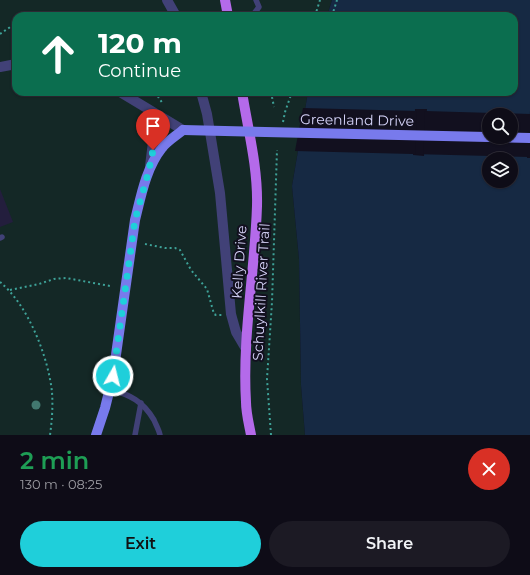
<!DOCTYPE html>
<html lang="en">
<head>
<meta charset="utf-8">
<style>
  body { margin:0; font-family:Montserrat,sans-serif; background:#1c1a24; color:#f1f3f6; height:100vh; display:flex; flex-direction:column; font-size:15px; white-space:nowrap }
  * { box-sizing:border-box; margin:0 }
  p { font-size:13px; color:#9b9ba1 }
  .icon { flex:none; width:22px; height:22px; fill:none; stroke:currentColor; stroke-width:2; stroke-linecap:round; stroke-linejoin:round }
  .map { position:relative; height:435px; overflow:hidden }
  .sheet { display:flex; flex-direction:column; background:#0e0c17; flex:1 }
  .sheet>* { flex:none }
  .guide { position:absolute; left:12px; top:12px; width:506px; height:84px; border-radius:12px; box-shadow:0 1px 3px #0004,0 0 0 1px #2e2c36; background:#0b6e4f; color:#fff; overflow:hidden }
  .controls { position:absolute; left:482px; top:108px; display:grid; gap:8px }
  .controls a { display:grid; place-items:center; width:36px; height:36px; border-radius:50%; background:#0e0c17; box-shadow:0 1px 3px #0004,0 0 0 1px #2e2c36; font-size:20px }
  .pin { position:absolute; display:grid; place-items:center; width:34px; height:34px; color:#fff; margin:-41px -17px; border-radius:50% 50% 50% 0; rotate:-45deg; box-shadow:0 0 4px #0007 }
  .pin .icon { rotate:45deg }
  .me { position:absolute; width:44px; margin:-22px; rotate:8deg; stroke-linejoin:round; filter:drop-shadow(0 0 3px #0008) }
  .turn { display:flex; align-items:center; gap:14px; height:84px; padding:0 20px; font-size:18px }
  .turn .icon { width:52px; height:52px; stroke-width:2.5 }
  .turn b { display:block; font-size:28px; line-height:34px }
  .round { display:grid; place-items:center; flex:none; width:42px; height:42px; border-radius:21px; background:#1c1a24 }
  .summary { display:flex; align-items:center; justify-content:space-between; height:68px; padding:0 20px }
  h1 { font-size:24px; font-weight:600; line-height:30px; color:#1e9e55 }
  .button { display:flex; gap:8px; margin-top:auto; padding:8px 20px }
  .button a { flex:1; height:46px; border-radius:24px; background:#1fcfda; color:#111; font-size:16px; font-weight:600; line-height:46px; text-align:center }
  .button a+a { background:#1c1a24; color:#f1f3f6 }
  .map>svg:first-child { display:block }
</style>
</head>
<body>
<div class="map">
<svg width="530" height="435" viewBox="0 0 530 435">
  <rect width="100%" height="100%" fill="#12101f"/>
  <polygon fill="#142826" points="0,0 332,0 327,16 16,16 16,92 308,92 292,186 299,259 301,385 305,435 0,435"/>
  <path fill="#162943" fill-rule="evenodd" d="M332,0H530V111L527,158H530V435H305L301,385L299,259L292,186L308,92H514V16H327ZM415,109H427L424,156L413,155ZM489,115H511V137H489ZM489,159H511V181H489Z"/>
  <path fill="#12101f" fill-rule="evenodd" d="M303,108L417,111L415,154H423L425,111L530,114V157L295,151ZM489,115H511V137H489Z"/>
  <polygon fill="#231e3d" points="0,189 13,222 0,227"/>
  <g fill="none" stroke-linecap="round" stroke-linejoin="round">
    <g stroke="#3ea298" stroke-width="2" stroke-dasharray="2 3" stroke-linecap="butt">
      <polyline points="28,16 42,13 53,16"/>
      <polyline points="315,16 320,0"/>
      <polyline points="332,16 337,0"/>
      <polyline points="0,34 16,23"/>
      <polyline points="155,92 163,104"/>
      <polyline points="271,92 274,107"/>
      <polyline points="283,122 285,112 292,92"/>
      <polyline points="145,244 165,248 175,248 180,250 191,270 207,289 214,314 216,315 222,315"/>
      <path d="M0,282C28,305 48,356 52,392C53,406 52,421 50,435"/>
      <polyline points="10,290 39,284 54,279 66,278 110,286"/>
      <polyline points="271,435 267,379 272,302 277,150"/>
    </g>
    <g stroke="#414177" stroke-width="5.5">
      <polyline points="252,16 259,7 256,0"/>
      <polyline points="0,238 2,237"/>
      <path d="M110,389C130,395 143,401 154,420C156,425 159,430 160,435"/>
      <polyline points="135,435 141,403"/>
    </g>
    <g stroke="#414177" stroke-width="10">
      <polyline points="167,0 176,16"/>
      <polyline points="0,67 16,64"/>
      <polyline points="120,92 183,130"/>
      <polyline points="201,92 207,114 220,193 231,314 236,332 246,349"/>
      <polyline points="150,166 154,134 152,113"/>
    </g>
    <path stroke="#787aec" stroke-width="10" d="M96,435L105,408L113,376L135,220C141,196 146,168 162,148C167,141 176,136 183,130"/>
    <g stroke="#b46aea" stroke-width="10">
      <polyline points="225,0 228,16"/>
      <path d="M242,92C248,130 258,167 257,206C255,271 242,337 246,402C246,413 249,424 251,435"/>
    </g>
    <polyline stroke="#787aec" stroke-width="10" points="183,130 530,138"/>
  </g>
  <circle fill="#42786f" cx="36" cy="405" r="4.5"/>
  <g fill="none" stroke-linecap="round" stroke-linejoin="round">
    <polyline stroke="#1fcfda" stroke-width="7" stroke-dasharray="0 12.6" points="113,376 135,220 149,170 153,150"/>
  </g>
  <g text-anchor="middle" stroke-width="4" stroke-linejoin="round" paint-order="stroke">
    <g font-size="14" fill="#d6d4f9" stroke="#12101f">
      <text transform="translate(357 120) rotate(1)" y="5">Greenland Drive</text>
      <text transform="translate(239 262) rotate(-86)" y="5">Kelly Drive</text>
      <text transform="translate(261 292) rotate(-87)" y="5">Schuylkill River Trail</text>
    </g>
  </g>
</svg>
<div class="controls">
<a><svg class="icon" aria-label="search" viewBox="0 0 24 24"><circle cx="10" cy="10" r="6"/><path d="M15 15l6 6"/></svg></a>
<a><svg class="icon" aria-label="layers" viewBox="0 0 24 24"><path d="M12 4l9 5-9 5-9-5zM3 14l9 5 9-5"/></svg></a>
</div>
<div class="pin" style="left:153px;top:150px;background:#d93025"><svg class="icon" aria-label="arrive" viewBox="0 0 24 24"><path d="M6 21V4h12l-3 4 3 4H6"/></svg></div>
<svg class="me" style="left:113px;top:376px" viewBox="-20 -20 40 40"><circle r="17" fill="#1fcfda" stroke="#fff" stroke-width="3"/><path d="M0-11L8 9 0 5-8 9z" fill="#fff"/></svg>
<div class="guide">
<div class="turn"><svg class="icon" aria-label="ahead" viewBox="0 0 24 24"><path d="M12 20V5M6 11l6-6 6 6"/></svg><div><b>120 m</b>Continue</div></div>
</div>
</div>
<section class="sheet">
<div class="summary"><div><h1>2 min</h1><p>130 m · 08:25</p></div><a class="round" style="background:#d93025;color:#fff"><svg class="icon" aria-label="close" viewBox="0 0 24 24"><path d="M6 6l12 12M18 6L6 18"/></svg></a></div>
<div class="button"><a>Exit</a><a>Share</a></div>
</section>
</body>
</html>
